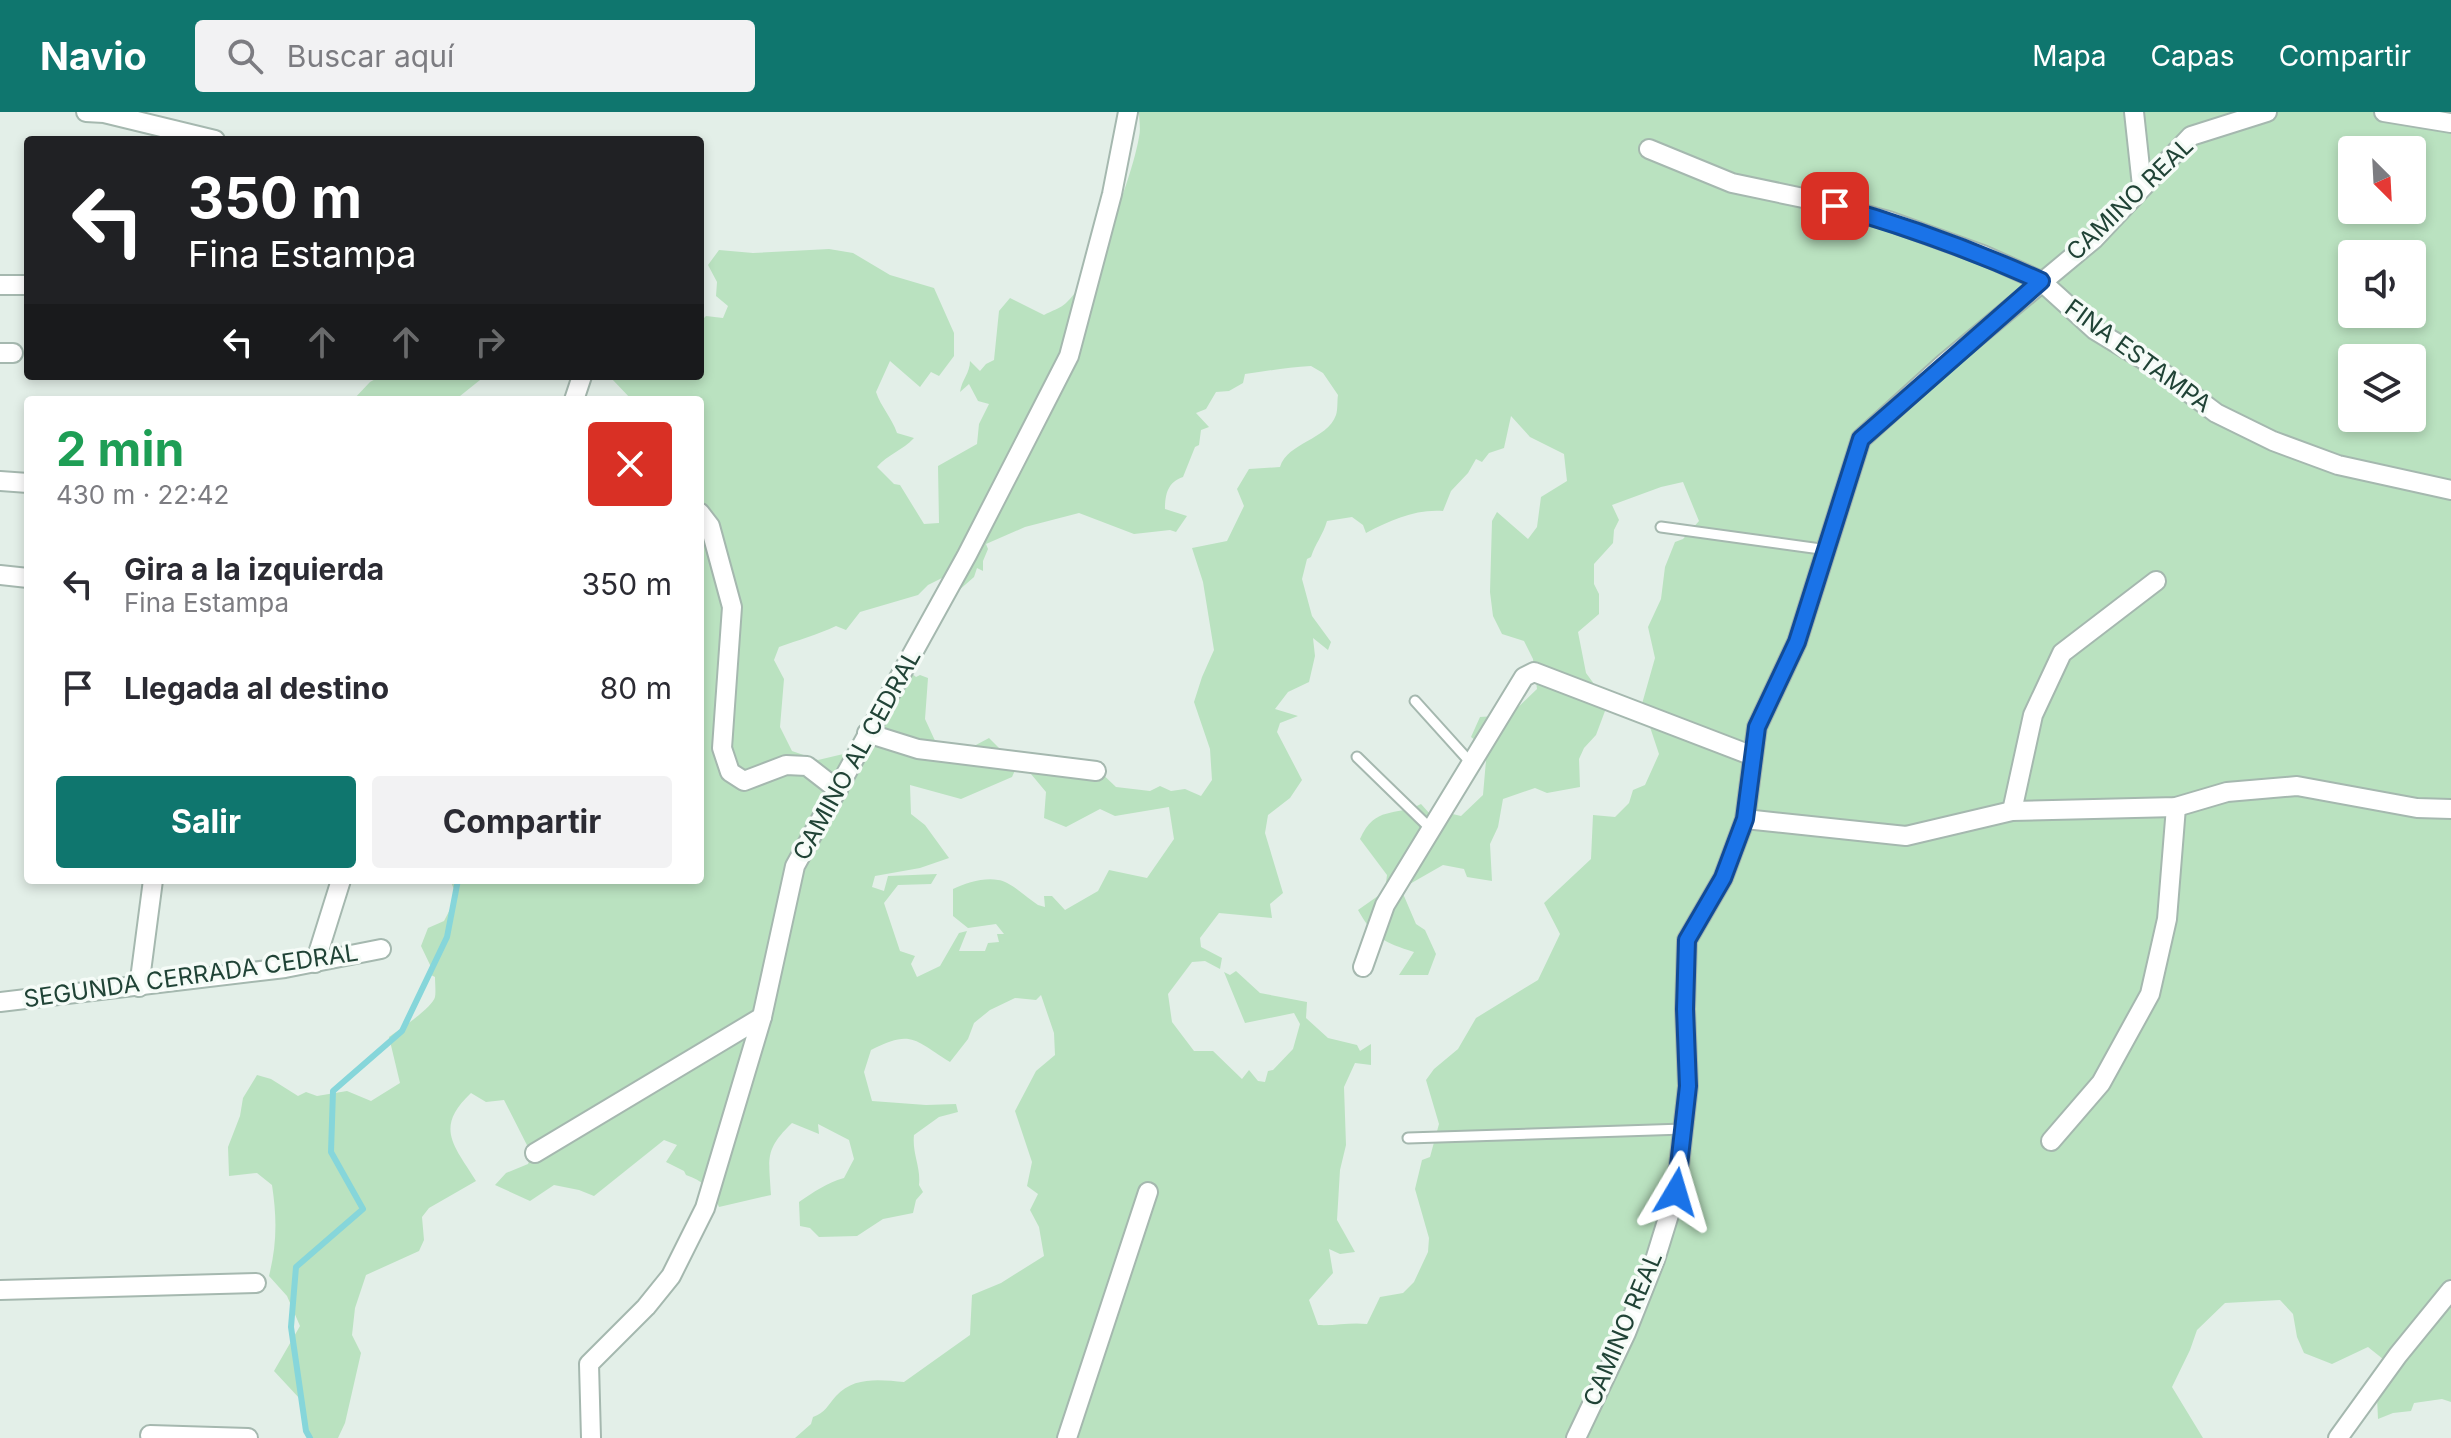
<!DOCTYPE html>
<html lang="es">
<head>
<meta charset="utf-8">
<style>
  body { margin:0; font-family:Inter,sans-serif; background:#f2f2f3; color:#2b2b33; height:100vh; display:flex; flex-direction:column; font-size:30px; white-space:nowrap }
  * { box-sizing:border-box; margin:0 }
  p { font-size:26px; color:#7c7c81 }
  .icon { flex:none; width:44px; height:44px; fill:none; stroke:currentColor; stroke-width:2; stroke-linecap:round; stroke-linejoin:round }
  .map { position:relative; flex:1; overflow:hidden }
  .panel { position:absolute; left:24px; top:284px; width:680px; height:488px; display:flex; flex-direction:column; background:#fff; border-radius:8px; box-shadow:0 4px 12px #0003 }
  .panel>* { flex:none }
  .top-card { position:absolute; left:24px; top:24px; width:680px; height:244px; border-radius:8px; box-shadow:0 4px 12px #0003; background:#202124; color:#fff; overflow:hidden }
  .needle { width:52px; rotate:156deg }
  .fabs { position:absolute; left:2338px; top:24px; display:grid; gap:16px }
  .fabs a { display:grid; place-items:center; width:88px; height:88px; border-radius:8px; background:#fff; box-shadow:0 4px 12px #0003; font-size:40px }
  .pin { position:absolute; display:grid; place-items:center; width:68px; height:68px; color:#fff; margin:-34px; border-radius:16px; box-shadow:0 4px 12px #0006 }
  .me { position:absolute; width:88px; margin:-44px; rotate:7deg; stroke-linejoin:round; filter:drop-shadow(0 0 6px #0008) }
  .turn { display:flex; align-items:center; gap:28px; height:168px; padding:0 32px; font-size:36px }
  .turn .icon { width:104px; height:104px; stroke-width:2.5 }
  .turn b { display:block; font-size:56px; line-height:68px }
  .lanes { display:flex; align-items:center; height:76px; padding:0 32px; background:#0003; justify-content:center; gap:40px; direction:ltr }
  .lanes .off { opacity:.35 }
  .round { display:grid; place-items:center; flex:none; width:84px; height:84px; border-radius:8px; background:#f2f2f3 }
  .head { display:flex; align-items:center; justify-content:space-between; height:136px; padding:0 32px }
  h1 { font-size:48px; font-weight:700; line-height:60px; color:#1e9e55 }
  .action { display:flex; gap:16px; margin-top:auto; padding:16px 32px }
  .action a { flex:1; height:92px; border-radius:8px; background:#0f766e; color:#fff; font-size:32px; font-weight:700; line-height:92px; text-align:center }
  .action a+a { background:#f2f2f3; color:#2b2b33 }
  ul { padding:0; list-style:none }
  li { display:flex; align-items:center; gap:24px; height:104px; padding:0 32px }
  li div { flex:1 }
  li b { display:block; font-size:30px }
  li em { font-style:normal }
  header { display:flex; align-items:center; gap:48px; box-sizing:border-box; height:112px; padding:0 40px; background:#0f766e; color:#fff }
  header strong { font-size:38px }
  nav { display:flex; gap:44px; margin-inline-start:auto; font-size:28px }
  .search { width:560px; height:72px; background:#f2f2f3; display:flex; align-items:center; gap:20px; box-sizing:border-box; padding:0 28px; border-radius:8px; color:#7c7c81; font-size:30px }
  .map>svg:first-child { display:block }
</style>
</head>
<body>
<header>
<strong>Navio</strong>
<div class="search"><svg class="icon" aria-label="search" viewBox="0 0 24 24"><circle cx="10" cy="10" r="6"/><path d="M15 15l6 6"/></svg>Buscar aquí</div>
<nav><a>Mapa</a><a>Capas</a><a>Compartir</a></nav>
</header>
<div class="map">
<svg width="2451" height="1326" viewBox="0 0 2451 1326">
  <rect width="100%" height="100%" fill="#e3efe8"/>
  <g fill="#bae2c0" fill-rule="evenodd">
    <path d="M1139,0H2451V1290L2442,1287L2414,1291L2411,1299L2393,1301L2378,1307L2377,1285L2383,1247L2368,1235L2332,1252L2304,1241L2297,1225L2293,1202L2280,1188L2225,1191L2197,1218L2190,1238L2172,1275L2203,1326H795L811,1312L813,1305C825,1301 828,1293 836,1284C854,1264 881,1268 904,1270L970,1223L972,1183L1001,1171L1044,1144L1039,1115L1030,1098L1038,1082L1027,1074L1032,1050L1015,999L1036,959L1055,943L1054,921L1041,883L1036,888L1015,886L990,898L974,911L968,927L950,950C914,928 912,917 871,938L864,960L872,989L926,993L956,992L958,1000L939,1005L914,1023C912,1042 921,1055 919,1073L923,1080L916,1088L913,1101L883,1107L857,1124L819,1125L810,1116L800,1114L799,1090C814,1080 826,1071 844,1066L854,1047L849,1028L818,1012L819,1022L792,1011C764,1038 769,1046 771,1083L719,1095C713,1079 702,1068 686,1063L684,1059L666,1050L677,1033L664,1028L594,1084L579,1078L554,1073L530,1089L495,1073L506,1061L528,1052L532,1043L504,988L486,990L471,981C434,1016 454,1033 476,1069L429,1096L422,1105L424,1128L419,1139L366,1163L355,1196L352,1223L361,1241L345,1311L338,1326H312L304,1310L306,1306L300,1287L274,1259L300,1214L287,1184L269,1164C277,1132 277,1106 272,1073L257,1061L229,1064L228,1035L240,1004L243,986L257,963L271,967L298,984L306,980L317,984L347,979L371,989L400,971L389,925C400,917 432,896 435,885C436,880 435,871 435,865L429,862L432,857L421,834L428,816L444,809L457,784L450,768H700V288H632L612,267L604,264H700V210L706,204L723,206L728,194L716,184L717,170L708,153L719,138L753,141L829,137L853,141L890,163L934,176L954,221V244L939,264L931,260L920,275L890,249L876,280C881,295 892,306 897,321L914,326C903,338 887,343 877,355L894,372L900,373L924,412L939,411L938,354L977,332L979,312L989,292L978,289L969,272L960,280C962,267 970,261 970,249L980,259L986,252L994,248L999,199L1010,186L1044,203C1051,199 1061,196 1066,191C1096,163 1132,66 1139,25C1141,17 1139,8 1139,0ZM2352,38H2412V98H2352ZM2352,142H2412V202H2352ZM2352,246H2412V306H2352ZM1311,254L1323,261L1338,283C1337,289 1338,297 1336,303C1327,328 1288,330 1280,355L1249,357L1237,377L1244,394L1227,429L1192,436L1203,470L1214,538L1202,565L1194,590L1210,637L1212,668L1201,684L1185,677L1171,679L1160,674L1150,679L1116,675L1094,654L1026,656L1046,680L1044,706L1066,715L1100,697L1115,704L1169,695L1174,727L1147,766L1109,758L1098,779L1065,798L1052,784H1044L1045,795L1038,793C1027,786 1010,769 998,768C985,765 965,771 953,777V804L968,816L996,812L1004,822H997L999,830L988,831L985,839H959L967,819L959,821L940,854L917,865L911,852L915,844L900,839L884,791L898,773L931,772L937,762L888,764L884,779L872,775L875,764L920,756L949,746L925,713L911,702L910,673L961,687L1012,665L1017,654L989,626L961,641L937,633L925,607L928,566L920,563L916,565L908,558L856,639L818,648L792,639L780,615L784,567L774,548L779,535C798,528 817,523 836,514L846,518L860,500L918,483L928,473L950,462L958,479L974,465L977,456L983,459V449L988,437L986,432L1025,415L1079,401L1134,422L1170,418L1176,420L1187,404L1165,397C1165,382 1168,370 1183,365L1195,335L1199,333L1201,318L1209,315L1196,301L1206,297L1216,280L1229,279L1243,271L1245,262C1268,259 1288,255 1311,254ZM1511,304L1530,325L1564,342L1567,369L1541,385L1537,415L1528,427L1497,400L1492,409L1490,480L1493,504L1502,522L1524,529L1533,547L1537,577L1510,603L1480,605L1471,625L1487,637L1483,683L1461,704L1444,700L1430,702L1421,692C1395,705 1375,693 1360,727L1387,763L1385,779L1358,798C1373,825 1385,831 1414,840L1399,863H1428L1436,842L1425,818L1416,812L1401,777L1443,753L1464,757L1467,765L1492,769L1490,732L1498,715L1503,687L1535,676L1547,681L1580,675L1579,647L1584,636L1596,623L1608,591L1586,561L1578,520L1599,502V482L1594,472V452L1613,431L1614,418L1619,408L1612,393L1661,375L1683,370L1699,409L1683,427L1675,430L1665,455L1661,487L1648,515L1655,546L1638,606L1650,615L1659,642L1645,673L1633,678L1629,691L1615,705L1593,703L1591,747L1544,791L1560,822L1538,868L1476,906L1458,937L1434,957L1426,968L1439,1012L1430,1045L1422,1048L1415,1077L1429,1126L1428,1140L1414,1170L1403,1181L1380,1185L1367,1212C1350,1210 1335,1214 1318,1213L1309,1188L1333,1161L1329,1137L1340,1142L1355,1140L1337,1108L1340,1058L1346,1033L1344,975L1355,951L1371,953V932L1360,939L1357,933L1328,926L1306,906L1307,890L1260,881L1236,859L1230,863L1224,860L1245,911L1294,901L1300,912L1293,937L1273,958L1268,959L1265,970L1258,969L1249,958L1242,967L1213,939H1194L1172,910L1168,882L1192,850L1205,849L1220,857L1222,846L1201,835L1200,826L1219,801L1272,806L1270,792L1283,781L1265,721L1268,703L1290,686L1302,668L1277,620L1280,611L1298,604L1275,597L1288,580L1309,570L1315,544L1313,526L1328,538L1331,530L1312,504L1302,467L1307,447L1311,445C1315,432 1323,423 1327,409L1352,405L1363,413L1366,421C1391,408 1415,397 1443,399L1451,379L1468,361L1476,347L1482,350L1489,341L1504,336Z"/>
    <polygon points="381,264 485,264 460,284 460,288 353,288 370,270"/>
  </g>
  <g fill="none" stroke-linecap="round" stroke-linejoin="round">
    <polyline stroke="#86d6da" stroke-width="6" points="310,1326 306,1319 291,1215 296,1155 363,1097 331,1040 333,979 402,919 447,825 458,768"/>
    <defs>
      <g id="lane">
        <polyline points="1661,415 1828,438"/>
        <polyline points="1415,589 1471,651"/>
        <polyline points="1357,645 1431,717"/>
        <polyline points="1408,1026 1684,1017"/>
      </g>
      <g id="street">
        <polyline points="86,0 104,1 215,28"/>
        <polyline points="2134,0 2142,74"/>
        <polyline points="2384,0 2451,11"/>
        <polyline points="1649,37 1732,71 1808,87 1889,109 1983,143 2041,169 2095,218 2151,252 2216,301 2273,329 2338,353 2451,378"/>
        <polyline points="0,173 28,173"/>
        <polyline points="0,241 13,241"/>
        <polyline points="574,288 582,264"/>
        <polyline points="0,369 28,371"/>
        <polyline points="700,401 710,414 732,495 722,636 730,660 744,669 786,653 807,654 838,678"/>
        <polyline points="0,463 28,466"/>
        <polyline points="867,621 918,637 1096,659"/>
        <polyline points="2012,699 2033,603 2062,541 2156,469"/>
        <polyline points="1745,707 1906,724 2012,699 2176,695 2227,680 2297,674 2417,696 2451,697"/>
        <polyline points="315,851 341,768"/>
        <polyline points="1363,855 1385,793 1524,565 1534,560 1753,644"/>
        <polyline points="139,875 153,768"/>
        <polyline points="0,890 285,856 381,837"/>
        <polyline points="2051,1029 2101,971 2150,882 2167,807 2176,695"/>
        <polyline points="535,1041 762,905"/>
        <polyline points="0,1178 256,1171"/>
        <polyline points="150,1323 248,1326"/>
        <polyline points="591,1326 589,1252 646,1195 671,1164 705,1096 762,905 795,754 967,443 1069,244 1112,82 1128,0"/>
        <polyline points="1067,1326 1148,1080"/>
        <polyline points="1576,1326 1626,1221 1655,1148 1676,1080 1688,974 1685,897 1687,828 1723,766 1745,707 1757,615 1797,530 1861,327 1945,251 2094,127 2191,24 2267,0"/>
        <polyline points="2338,1326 2398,1243 2451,1178"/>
      </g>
    </defs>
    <use href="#lane" stroke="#a5b8af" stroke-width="13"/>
    <use href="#street" stroke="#a5b8af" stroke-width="22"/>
    <use href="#lane" stroke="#fff" stroke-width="9"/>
    <use href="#street" stroke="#fff" stroke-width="18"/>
  </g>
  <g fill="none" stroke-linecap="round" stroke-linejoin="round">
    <defs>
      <path id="route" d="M1676,1080L1688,974L1685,897L1687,828L1723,766L1745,707L1757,615L1797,530L1861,327L2041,169C1974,139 1906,114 1835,94"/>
    </defs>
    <use href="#route" stroke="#114b97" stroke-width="20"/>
    <use href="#route" stroke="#1a73e8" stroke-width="14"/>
  </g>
  <g text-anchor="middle" stroke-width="7" stroke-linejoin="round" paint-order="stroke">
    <g font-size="24" fill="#204336" stroke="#f5fbf7">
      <text transform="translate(2130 87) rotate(-44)" y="8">CAMINO REAL</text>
      <text transform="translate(2138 244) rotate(36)" y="8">FINA ESTAMPA</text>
      <text transform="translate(857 643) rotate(-61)" y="8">CAMINO AL CEDRAL</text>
      <text transform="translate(191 864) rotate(-8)" y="8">SEGUNDA CERRADA CEDRAL</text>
      <text transform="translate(1623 1217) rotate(-67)" y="8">CAMINO REAL</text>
    </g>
  </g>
</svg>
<div class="fabs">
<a><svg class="needle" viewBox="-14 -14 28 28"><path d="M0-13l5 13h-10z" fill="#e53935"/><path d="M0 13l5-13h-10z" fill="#7c7c81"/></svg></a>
<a><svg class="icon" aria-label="sound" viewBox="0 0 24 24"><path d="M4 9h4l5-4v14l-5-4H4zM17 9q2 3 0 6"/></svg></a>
<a><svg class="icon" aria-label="layers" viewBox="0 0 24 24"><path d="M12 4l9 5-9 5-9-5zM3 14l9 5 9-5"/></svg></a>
</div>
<div class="pin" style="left:1835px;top:94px;background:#d93025"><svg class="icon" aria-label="arrive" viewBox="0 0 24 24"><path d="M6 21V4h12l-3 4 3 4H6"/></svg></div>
<svg class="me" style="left:1676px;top:1080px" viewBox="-20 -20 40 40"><path d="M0-17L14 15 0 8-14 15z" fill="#1a73e8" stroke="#fff" stroke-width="4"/></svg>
<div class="top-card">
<div class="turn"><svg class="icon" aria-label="left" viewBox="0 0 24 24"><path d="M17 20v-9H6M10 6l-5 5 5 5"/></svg><div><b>350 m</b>Fina Estampa</div></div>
<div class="lanes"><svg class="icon" aria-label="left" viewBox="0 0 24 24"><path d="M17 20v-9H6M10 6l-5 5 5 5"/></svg><svg class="icon off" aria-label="ahead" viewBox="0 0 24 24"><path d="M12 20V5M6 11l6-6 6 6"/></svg><svg class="icon off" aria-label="ahead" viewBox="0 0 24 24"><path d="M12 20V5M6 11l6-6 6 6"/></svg><svg class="icon off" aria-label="right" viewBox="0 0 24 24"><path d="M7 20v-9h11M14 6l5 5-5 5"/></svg></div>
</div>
<section class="panel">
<div class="head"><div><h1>2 min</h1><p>430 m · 22:42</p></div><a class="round" style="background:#d93025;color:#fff"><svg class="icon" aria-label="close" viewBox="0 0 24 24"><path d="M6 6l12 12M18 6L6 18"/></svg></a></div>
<ul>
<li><svg class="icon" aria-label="left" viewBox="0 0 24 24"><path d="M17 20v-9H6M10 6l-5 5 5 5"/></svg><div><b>Gira a la izquierda</b><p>Fina Estampa</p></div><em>350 m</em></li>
<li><svg class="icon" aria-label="arrive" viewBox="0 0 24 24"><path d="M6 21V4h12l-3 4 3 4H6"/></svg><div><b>Llegada al destino</b></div><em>80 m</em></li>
</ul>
<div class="action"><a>Salir</a><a>Compartir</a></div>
</section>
</div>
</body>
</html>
